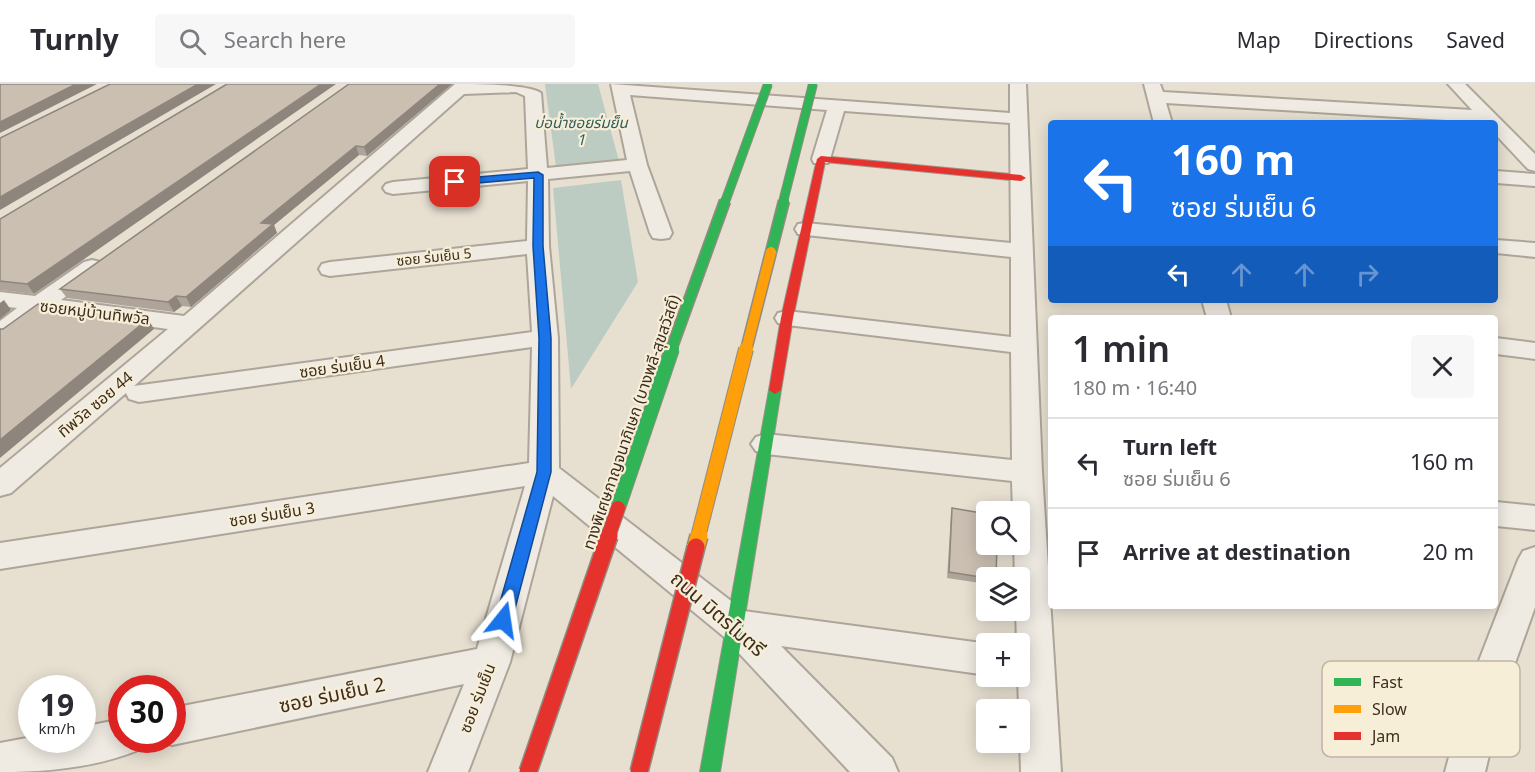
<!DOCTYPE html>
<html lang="en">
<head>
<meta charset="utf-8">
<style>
  body { margin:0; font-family:Georgia,"Noto Sans Thai",serif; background:#f7f7f7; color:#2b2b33; height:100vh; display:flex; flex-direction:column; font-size:22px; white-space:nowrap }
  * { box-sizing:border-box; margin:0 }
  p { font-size:20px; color:#7c7c81 }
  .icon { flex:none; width:33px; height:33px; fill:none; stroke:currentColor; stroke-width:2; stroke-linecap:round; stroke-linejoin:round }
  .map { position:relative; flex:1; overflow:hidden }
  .side { position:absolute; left:1048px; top:231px; width:450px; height:294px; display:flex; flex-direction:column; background:#fff; border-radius:6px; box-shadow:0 3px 15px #0003 }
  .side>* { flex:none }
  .banner { position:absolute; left:1048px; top:36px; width:450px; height:183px; border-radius:6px; box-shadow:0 3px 15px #0003; background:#1a73e8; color:#fff; overflow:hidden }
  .fabs { position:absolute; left:976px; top:417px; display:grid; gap:12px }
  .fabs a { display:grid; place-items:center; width:54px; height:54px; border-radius:6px; background:#fff; box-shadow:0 3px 15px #0003; font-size:30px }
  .speed { position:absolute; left:18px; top:591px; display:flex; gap:12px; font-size:30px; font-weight:700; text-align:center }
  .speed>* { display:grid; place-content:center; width:78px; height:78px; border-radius:50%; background:#fff; box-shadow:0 3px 15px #0003; line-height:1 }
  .speed small { font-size:15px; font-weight:400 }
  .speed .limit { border:9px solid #d22; background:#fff; color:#111 }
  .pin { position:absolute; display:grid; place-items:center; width:51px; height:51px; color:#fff; margin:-26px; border-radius:12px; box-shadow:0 3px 9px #0006 }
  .me { position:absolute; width:66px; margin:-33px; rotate:15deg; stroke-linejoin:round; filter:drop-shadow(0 0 4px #0008) }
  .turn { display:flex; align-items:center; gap:21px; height:126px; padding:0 24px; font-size:27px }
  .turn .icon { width:78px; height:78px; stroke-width:2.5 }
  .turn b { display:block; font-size:42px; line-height:51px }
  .lanes { display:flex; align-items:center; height:57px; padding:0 24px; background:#0003; justify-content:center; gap:30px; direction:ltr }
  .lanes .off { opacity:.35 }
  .round { display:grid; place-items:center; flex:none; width:63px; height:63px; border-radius:6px; background:#f7f7f7 }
  .summary { display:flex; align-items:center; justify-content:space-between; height:102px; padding:0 24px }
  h1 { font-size:36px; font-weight:600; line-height:45px }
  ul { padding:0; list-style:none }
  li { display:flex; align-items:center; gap:18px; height:90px; padding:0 24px; border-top:2px solid #e1e1e2 }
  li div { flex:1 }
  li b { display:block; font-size:22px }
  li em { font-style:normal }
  header { display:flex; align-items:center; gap:36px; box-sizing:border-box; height:84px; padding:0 30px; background:#fff; border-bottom:2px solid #e1e1e2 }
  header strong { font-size:28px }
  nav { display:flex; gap:33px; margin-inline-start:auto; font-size:21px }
  .search { width:420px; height:54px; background:#f7f7f7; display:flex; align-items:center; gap:15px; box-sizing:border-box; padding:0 21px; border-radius:6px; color:#7c7c81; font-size:22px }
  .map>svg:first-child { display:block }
</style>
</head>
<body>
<header>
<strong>Turnly</strong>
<div class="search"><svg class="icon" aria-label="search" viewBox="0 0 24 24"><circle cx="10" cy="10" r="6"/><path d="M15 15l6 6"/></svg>Search here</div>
<nav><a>Map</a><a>Directions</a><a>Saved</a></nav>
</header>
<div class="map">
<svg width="1535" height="688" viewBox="0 0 1535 688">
  <rect width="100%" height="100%" fill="#e7e0d1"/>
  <g fill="#bcccc2">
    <polygon points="545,0 598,0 619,77 556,83"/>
    <polygon points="621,96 638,198 571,305 553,104"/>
  </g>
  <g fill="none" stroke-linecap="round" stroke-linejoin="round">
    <defs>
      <g id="street">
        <path d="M455,0C475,0 529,0 541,9L547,84L627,76L611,0L1010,29V0H1026L1042,388L1061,688H1021L1018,592H1020V560H1017L1016,526H1020V494H1015L1014,460H1020V428H1013L1012,397L766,370L756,367L751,360L756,353L766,350L1012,376L1011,268L787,241L778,239L775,234L778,229L787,227L1011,253V173L806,151L798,150L795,145L798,140L806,139L1011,159L1010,39L844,27L830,75L828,79H814L812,75L827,26L630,11L647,81L672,149L669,154L661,155L653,154L650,149L630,87L548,95L549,162L558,254L559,384L744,527L989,560H987V591L781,562L892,674L898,688H850L723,552L553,412L510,578L468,688H428L464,600L172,661L158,656H172V624L477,565L525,402L0,485V459L529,379L532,263L139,318L129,315L126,309L11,409L0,412V384L168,245L44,228L9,253L0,256V237L17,224L0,222V208L35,212L84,178L92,176L100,178L103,183L100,188L61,216L184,232ZM516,8L525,12L528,85L393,98L386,100L383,104L386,108L393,110L528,97L527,157L330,178L322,180L319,185L322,190L330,192L527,170L532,248L134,302L464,10Z"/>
        <polygon points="1144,0 1160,0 1163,8 1472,26 1448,0 1465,0 1535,70 1535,87 1528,85 1496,51 1496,39 1166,19 1172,39 1154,39"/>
        <polygon points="1496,87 1535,90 1535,102 1496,99"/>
        <polygon points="1496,156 1535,159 1535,173 1496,169"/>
        <polygon points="1202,216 1226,216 1231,234 1207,234"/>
        <polygon points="1496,254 1535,259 1535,275 1496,270"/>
        <polygon points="1496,418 1535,422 1535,446 1496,442"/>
        <polygon points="1535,463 1535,523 1503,613 1485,688 1445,688 1465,613 1518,476 1523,467"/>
        <path d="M122,635V656H141L136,667C93,684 46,688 0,688V659L32,653V656H82V643Z"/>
      </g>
      <polygon id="fast" points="775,302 781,306 720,688 700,688 769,306"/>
      <polygon id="jam" points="821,72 1021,91 1026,94 1021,97 825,78 793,234 781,306 775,310 769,306 781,234 817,75"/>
    </defs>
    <use href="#street" stroke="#ada599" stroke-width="4"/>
    <use href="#fast" stroke="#9c958a" stroke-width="2"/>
    <use href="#jam" stroke="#9c958a" stroke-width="2"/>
    <use href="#street" fill="#efebe3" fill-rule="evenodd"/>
    <use href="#fast" fill="#30b455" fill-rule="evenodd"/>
    <use href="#jam" fill="#e5322d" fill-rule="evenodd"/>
    <defs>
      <g id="fast-bridge-far2">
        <polyline points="725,118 768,0"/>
        <polyline points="783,118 813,0"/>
      </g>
      <g id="fast-bridge-far1">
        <polyline points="771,168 784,117"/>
        <polyline points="671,266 725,117"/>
      </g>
      <polyline id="fast-bridge" points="618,424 672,265"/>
      <polyline id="slow-bridge-far2" points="746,266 771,168"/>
      <polyline id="slow-bridge-far1" points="698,453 746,265"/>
      <polyline id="slow-bridge" points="696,463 699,452"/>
      <polyline id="jam-bridge-far1" points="608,453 618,424"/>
      <g id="jam-bridge">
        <polyline points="528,688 609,452"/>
        <polyline points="639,688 696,463"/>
      </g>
    </defs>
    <use href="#fast-bridge-far2" stroke="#928b80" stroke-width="10" stroke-linecap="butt"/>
    <use href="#fast-bridge-far1" stroke="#928b80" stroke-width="13" stroke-linecap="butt"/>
    <use href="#fast-bridge" stroke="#928b80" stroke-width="16" stroke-linecap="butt"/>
    <use href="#slow-bridge-far2" stroke="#928b80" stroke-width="13" stroke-linecap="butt"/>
    <use href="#slow-bridge-far1" stroke="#928b80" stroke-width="16" stroke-linecap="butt"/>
    <use href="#slow-bridge" stroke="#928b80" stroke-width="20" stroke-linecap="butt"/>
    <use href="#jam-bridge-far1" stroke="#928b80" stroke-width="16" stroke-linecap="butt"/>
    <use href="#jam-bridge" stroke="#928b80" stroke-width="20" stroke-linecap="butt"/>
    <use href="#fast-bridge-far2" stroke="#30b455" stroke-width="8"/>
    <use href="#fast-bridge-far1" stroke="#30b455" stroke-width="10"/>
    <use href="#fast-bridge" stroke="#30b455" stroke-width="14"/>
    <use href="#slow-bridge-far2" stroke="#ff9f0a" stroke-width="10"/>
    <use href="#slow-bridge-far1" stroke="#ff9f0a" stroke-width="14"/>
    <use href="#slow-bridge" stroke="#ff9f0a" stroke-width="17"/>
    <use href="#jam-bridge-far1" stroke="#e5322d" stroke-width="14"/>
    <use href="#jam-bridge" stroke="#e5322d" stroke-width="17"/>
  </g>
  <g fill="#afa499">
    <polygon points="349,0 452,0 367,72 359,71 274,141 277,149 191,223 182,222 174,228 67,214 60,205"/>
    <polygon points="0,135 34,210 0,206"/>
    <polygon points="952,424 987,494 987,500 947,494 951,430"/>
  </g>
  <g fill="#8e867d">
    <polygon points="76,0 97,0 0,49 0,38"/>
    <polygon points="198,0 216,0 0,126 0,113"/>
    <polygon points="321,0 336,0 34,210 27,200"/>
    <polygon points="440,0 452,0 367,72 364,63"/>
    <polygon points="356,62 359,71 274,141 277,149 191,223 186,213 261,139"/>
    <polygon points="176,212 182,222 174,228 168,218"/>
    <polygon points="4,216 11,226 0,235 0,219"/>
    <polygon points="148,235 154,245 0,374 0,356"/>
  </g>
  <g fill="#cbbfb2" stroke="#8e867d" stroke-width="1.5">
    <polygon points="0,0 76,0 0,38"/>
    <polygon points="110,0 198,0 0,113 0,54"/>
    <polygon points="227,0 321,0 27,200 0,197 0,135"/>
    <polygon points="349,0 440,0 364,63 356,62 261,139 273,140 186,213 176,212 168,218 60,205"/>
    <polygon points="38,220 148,235 0,356 0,245 3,245"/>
    <polygon points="952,424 987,430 987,460 997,460 996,494 987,494 949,488"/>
  </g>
  <polygon fill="#1a73e8" stroke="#114b97" stroke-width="1.5" points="538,88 543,91 543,162 551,254 551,388 512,536 509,541 503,543 497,541 495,536 537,388 539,254 533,162 534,94 455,101 451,98 455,95"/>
  <g text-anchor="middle" stroke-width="4.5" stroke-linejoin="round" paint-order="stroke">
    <g font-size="14" fill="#3d2e20" stroke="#f7eed8">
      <text transform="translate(434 173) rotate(-6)" y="5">ซอย ร่มเย็น 5</text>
    </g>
    <g font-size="15" font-style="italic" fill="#2f5d5a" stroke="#f7eed8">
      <text x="581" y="44">บ่อน้ำซอยร่มย็น<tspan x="581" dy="17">1</tspan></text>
    </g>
    <g font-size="16" fill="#3d2e20" stroke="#f7eed8">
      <text transform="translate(95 228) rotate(7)" y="6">ซอยหมู่บ้านทิพวัล</text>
      <text transform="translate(342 282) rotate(-8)" y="6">ซอย ร่มเย็น 4</text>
      <text transform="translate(95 320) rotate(-40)" y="6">ทิพวัล ซอย 44</text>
      <text transform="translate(631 338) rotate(-71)" y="6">ทางพิเศษกาญจนาภิเษก (บางพลี-สุขสวัสดิ์)</text>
      <text transform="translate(272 430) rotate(-9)" y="6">ซอย ร่มเย็น 3</text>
      <text transform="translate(477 614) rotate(-69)" y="6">ซอย ร่มเย็น</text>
    </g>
    <g font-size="20" fill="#3d2e20" stroke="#f7eed8">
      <text transform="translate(718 530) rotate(41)" y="7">ถนน มิตรไมตรี</text>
      <text transform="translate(332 611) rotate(-12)" y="7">ซอย ร่มเย็น 2</text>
    </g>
  </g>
  <rect x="1322" y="577" width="198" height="96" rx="9" fill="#f7eed8" stroke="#bfb4a1" stroke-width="1.5"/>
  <rect x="1334" y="594" width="27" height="8" fill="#30b455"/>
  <rect x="1334" y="621" width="27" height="8" fill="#ff9f0a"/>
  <rect x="1334" y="648" width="27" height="8" fill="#e5322d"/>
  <g font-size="16" fill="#3d2e20">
    <text x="1372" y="604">Fast</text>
    <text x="1372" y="631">Slow</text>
    <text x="1372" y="658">Jam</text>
  </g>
</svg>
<div class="fabs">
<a><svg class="icon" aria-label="search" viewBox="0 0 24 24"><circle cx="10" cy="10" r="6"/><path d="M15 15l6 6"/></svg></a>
<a><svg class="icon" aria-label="layers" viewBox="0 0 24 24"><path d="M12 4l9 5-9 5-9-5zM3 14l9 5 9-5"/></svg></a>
<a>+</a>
<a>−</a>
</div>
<div class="speed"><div>19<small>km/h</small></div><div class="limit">30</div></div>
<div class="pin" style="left:455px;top:98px;background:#d93025"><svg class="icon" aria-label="arrive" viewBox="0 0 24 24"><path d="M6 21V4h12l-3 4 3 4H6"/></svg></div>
<svg class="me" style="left:503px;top:536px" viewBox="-20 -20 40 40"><path d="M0-17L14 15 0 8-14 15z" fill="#1a73e8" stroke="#fff" stroke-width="4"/></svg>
<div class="banner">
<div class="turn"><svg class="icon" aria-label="left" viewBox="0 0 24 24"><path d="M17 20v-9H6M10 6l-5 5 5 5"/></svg><div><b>160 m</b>ซอย ร่มเย็น 6</div></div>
<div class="lanes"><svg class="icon" aria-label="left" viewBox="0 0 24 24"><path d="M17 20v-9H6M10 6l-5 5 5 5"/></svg><svg class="icon off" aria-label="ahead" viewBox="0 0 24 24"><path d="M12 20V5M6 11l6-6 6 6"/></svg><svg class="icon off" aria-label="ahead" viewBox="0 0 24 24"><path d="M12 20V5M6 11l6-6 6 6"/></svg><svg class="icon off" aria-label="right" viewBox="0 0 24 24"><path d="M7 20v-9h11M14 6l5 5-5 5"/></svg></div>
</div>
<section class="side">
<div class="summary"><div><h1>1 min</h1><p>180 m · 16:40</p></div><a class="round"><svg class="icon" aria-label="close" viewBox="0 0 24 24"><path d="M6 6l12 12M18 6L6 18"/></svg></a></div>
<ul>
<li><svg class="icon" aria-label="left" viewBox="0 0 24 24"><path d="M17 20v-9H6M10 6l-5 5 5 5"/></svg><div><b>Turn left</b><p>ซอย ร่มเย็น 6</p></div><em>160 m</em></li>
<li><svg class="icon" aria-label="arrive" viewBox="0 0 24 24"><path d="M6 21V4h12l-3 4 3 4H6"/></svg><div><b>Arrive at destination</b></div><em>20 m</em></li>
</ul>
</section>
</div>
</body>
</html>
